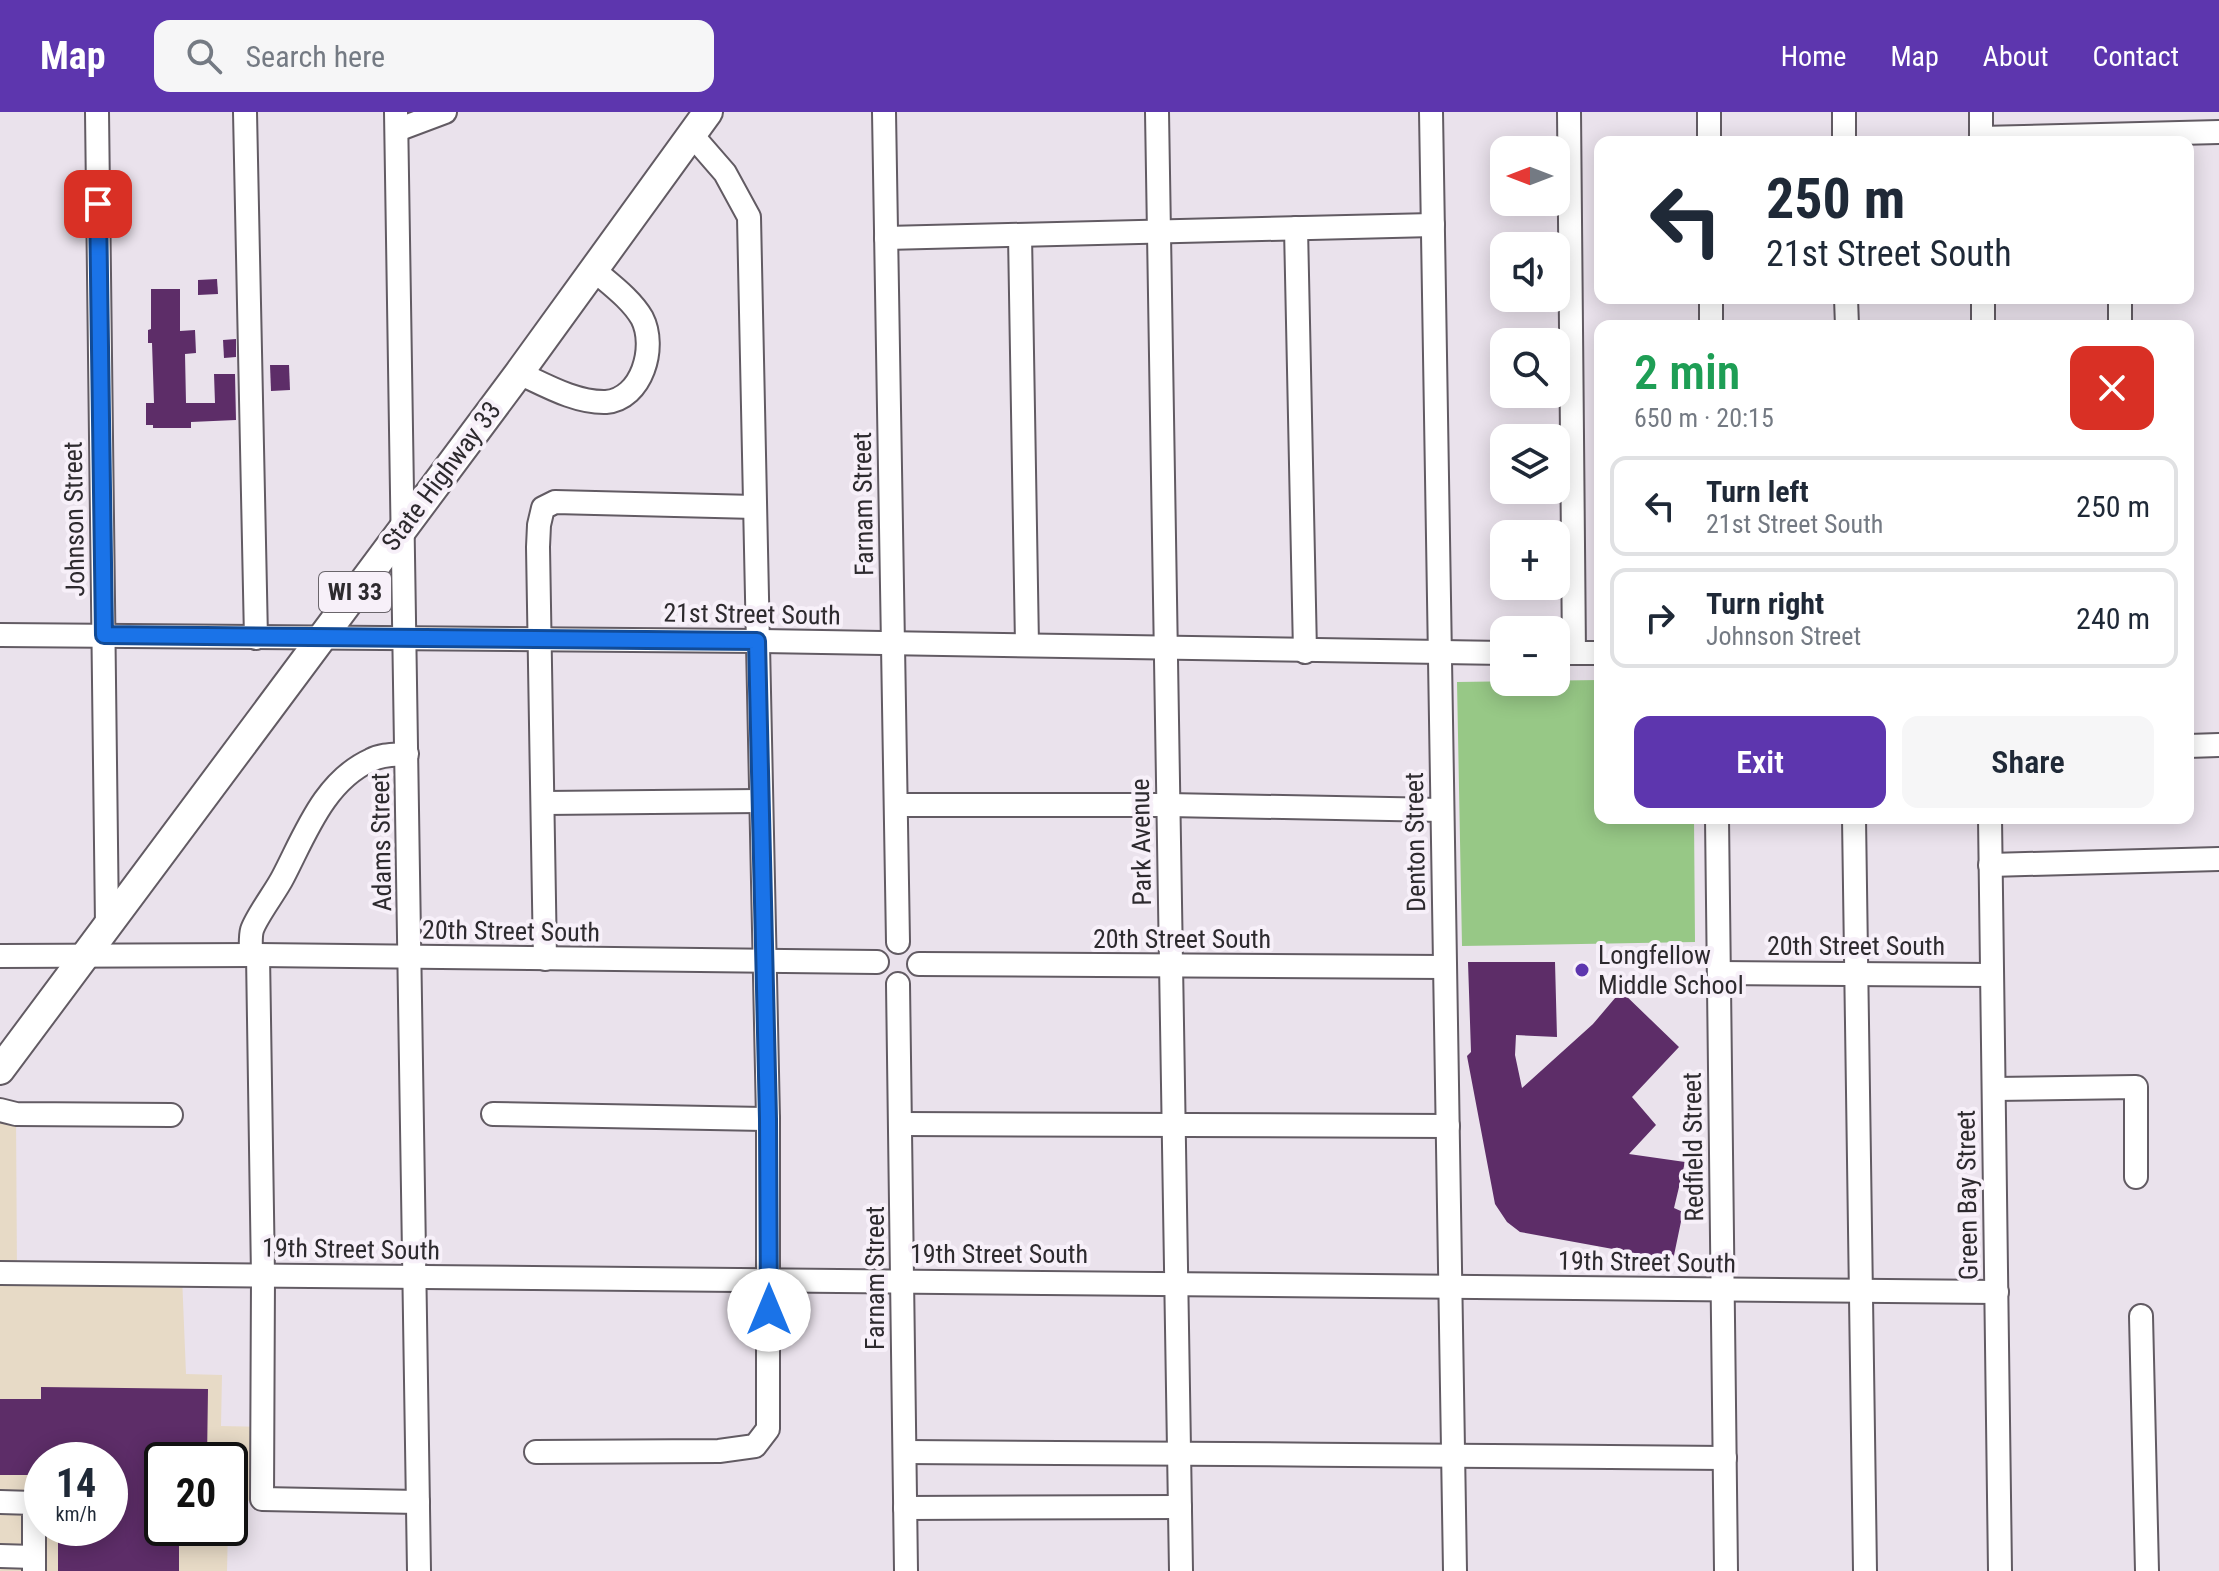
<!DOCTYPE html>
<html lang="en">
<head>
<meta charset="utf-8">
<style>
  body { margin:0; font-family:"Roboto Condensed",sans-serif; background:#f6f6f7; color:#1f2937; height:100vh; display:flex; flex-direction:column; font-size:30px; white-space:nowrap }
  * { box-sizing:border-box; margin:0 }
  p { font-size:26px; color:#747a83 }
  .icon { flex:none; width:44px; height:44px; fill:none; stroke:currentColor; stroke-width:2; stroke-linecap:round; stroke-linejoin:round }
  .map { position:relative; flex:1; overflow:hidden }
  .sheet { position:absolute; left:1594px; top:208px; width:600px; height:504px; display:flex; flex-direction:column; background:#fff; border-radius:16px; box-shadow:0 4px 20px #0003 }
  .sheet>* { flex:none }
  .top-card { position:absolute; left:1594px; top:24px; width:600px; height:168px; border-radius:16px; box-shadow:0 4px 20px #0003; background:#fff; color:#1f2937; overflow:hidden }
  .needle { width:52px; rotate:270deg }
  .controls { position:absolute; left:1490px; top:24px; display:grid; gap:16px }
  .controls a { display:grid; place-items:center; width:80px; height:80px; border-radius:16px; background:#fff; box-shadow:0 4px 20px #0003; font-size:40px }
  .speed { position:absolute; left:24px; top:1330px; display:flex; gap:16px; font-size:40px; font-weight:700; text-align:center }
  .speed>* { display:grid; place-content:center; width:104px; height:104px; border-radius:50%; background:#fff; box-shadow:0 4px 20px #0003; line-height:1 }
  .speed small { font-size:20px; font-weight:400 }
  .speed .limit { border:4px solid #111; border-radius:12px; background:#fff; color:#111 }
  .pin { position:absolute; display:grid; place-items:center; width:68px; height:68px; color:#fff; margin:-34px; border-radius:16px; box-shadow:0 4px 12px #0006 }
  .me { position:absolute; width:88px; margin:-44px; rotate:0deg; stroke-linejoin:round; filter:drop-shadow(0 0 6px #0008) }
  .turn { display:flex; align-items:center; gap:28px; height:168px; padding:0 40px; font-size:36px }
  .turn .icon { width:104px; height:104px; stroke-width:2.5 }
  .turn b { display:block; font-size:56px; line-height:68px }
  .round { display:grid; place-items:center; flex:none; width:84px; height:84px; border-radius:16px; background:#f6f6f7 }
  .summary { display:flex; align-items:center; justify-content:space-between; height:136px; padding:0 40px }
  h1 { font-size:48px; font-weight:600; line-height:60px; color:#1e9e55 }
  .button { display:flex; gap:16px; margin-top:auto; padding:16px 40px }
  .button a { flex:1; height:92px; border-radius:16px; background:#5d36ae; color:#fff; font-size:32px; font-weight:600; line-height:92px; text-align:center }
  .button a+a { background:#f6f6f7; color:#1f2937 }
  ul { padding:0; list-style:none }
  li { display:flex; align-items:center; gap:24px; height:100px; margin:0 16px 12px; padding:0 24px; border:4px solid #e0e1e3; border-radius:16px }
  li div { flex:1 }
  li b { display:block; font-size:30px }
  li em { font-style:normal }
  header { display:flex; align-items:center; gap:48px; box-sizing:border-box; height:112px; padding:0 40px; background:#5d36ae; color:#fff }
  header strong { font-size:38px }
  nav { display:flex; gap:44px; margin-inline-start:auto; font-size:28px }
  .search { width:560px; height:72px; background:#f6f6f7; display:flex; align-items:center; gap:20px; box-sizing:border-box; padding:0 28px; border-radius:16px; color:#747a83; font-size:30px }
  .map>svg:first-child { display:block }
</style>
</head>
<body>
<header>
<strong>Map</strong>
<div class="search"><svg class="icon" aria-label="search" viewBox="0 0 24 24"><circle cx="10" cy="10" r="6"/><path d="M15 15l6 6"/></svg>Search here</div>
<nav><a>Home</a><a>Map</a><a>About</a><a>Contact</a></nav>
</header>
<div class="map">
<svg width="2219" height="1459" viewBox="0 0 2219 1459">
  <rect width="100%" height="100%" fill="#eae2ec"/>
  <path fill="#e7dac6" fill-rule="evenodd" d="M0,998L16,1002L17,1161L182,1164L186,1262L222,1263L221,1314L263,1315L254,1389H230V1348H162V1416H228L227,1459H0ZM42,1348H110V1416H42Z"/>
  <polygon fill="#97c886" points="1600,568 1600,706 1694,706 1695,830 1462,834 1457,570"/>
  <g fill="#5d2d68">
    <polygon points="217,167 218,182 198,183 198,168"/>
    <polygon points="151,177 180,177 180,219 195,218 196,241 185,242 186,291 215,291 214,262 235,262 236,308 191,310 191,316 153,316 153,313 146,313 146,291 154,291 152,231 148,231 148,218 151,217"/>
    <polygon points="236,227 236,245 224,246 223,228"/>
    <polygon points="270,253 289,253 290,278 271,279"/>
    <polygon points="1468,850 1555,850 1557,925 1516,923 1515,943 1522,976 1593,912 1621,879 1679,935 1632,985 1656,1013 1629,1042 1685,1050 1674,1096 1683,1100 1673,1148 1520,1120 1507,1110 1495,1092 1467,944 1471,940"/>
    <polygon points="41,1275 208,1277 207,1348 162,1348 162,1416 179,1416 179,1459 58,1459 58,1416 110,1416 110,1348 42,1348 42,1363 0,1363 0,1287 41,1287"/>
  </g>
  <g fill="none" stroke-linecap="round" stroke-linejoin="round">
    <defs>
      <g id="minor">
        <polyline points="97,0 107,813"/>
        <polyline points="245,0 256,526"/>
        <polyline points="396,0 419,1459"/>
        <polyline points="884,0 898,830"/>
        <polyline points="1157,0 1181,1459"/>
        <polyline points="1431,0 1455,1459"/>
        <polyline points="1569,0 1574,541"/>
        <polyline points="1709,0 1709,30"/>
        <polyline points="1844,0 1844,30"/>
        <polyline points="1981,0 1981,30"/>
        <polyline points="397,18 445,0"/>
        <polyline points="1981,26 2219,20"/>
        <polyline points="1296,116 1305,540"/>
        <polyline points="1020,123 1027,533"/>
        <polyline points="886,126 1433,113"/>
        <polyline points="1711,186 1711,214"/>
        <polyline points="1846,186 1847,214"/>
        <polyline points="1983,186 1983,214"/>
        <polyline points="2120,186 2120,214"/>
        <path d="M519,261C545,273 576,291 606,290C642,287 657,235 642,206C631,187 610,172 594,158"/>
        <polyline points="0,523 757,529 1504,541"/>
        <polyline points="1556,541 1600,541"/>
        <polyline points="2188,634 2219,633"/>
        <polyline points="544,691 760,689"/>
        <polyline points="896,693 1168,693 1442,698"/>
        <polyline points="1717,706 1726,1459"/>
        <polyline points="1854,706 1865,1459"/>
        <polyline points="1990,706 2000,1459"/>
        <polyline points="1990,753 2219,747"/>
        <path d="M251,843C251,836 250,825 252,818C256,805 276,779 283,765C305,723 324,669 371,648C382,642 395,643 407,642"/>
        <polyline points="258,843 263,1164 262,1387 418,1390"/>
        <polyline points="0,844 258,843 877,850"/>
        <polyline points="545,847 538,435 539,413 543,396 555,390 755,395"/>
        <polyline points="919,852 1445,855"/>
        <polyline points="1719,861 1992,863"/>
        <polyline points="898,872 906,1459"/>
        <polyline points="1994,977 2136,975 2136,1065"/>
        <polyline points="0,998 16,1002 171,1003"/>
        <polyline points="493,1002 768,1007"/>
        <polyline points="902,1012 1448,1014"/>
        <polyline points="0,1161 1997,1180"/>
        <polyline points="2141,1204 2147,1459"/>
        <polyline points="536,1340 719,1339 755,1334 768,1317 768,1007 749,105 725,61 692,23"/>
        <path d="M905,1340C1178,1340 1452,1345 1725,1346"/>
        <polyline points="0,1390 34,1391 34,1459"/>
        <polyline points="905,1396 1180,1395"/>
        <polyline points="0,1444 34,1445"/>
      </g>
      <polyline id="major" points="0,958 519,261 708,0"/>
    </defs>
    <use href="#minor" stroke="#625b63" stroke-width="26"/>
    <use href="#major" stroke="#625b63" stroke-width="32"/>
    <use href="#minor" stroke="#fff" stroke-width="22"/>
    <use href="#major" stroke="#fff" stroke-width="28"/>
  </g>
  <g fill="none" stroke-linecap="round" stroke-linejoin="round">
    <defs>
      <polyline id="route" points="98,92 104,523 757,529 768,1007 769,1198"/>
    </defs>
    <use href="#route" stroke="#114b97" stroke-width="20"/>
    <use href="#route" stroke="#1a73e8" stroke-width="14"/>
  </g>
  <circle fill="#5d36ae" stroke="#f7f0f9" stroke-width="3" cx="1582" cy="858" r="8"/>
  <g text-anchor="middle" stroke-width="8" stroke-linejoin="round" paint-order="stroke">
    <rect fill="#f7f0f9" stroke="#6a656b" stroke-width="2" x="319" y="460" width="72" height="40" rx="6"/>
    <g font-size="24" font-weight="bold" fill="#2d2a2e">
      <text x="355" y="488">WI 33</text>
    </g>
    <g font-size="26" fill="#2d2a2e" stroke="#f7f0f9">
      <text transform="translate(441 364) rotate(-53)" y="9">State Highway 33</text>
      <text transform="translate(863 392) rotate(-91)" y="9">Farnam Street</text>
      <text transform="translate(74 407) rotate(-91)" y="9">Johnson Street</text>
      <text transform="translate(752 502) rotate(1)" y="9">21st Street South</text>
      <text transform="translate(381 730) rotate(-91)" y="9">Adams Street</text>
      <text transform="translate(1141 730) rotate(-91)" y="9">Park Avenue</text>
      <text transform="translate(1415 730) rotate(-91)" y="9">Denton Street</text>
      <text transform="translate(511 819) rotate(1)" y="9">20th Street South</text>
      <text x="1182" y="836">20th Street South</text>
      <text x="1856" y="843">20th Street South</text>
      <text transform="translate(1693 1035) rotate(-91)" y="9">Redfield Street</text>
      <text transform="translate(1967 1083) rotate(-91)" y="9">Green Bay Street</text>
      <text transform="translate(351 1137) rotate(1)" y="9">19th Street South</text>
      <text x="999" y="1151">19th Street South</text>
      <text transform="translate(1647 1150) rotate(1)" y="9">19th Street South</text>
      <text transform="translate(875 1166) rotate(-90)" y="9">Farnam Street</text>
    </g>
    <g font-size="26" fill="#2d2a2e" stroke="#f7f0f9" text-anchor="start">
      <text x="1598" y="852">Longfellow<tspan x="1598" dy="30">Middle School</tspan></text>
    </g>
  </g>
</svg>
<div class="controls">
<a><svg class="needle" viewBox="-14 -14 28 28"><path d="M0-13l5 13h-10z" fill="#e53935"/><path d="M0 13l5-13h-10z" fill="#747a83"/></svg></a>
<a><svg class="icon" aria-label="sound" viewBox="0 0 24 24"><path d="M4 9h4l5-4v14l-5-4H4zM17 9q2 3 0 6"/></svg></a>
<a><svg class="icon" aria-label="search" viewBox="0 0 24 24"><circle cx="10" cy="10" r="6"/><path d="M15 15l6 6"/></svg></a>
<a><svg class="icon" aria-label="layers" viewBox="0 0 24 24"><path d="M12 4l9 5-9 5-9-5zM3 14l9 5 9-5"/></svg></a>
<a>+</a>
<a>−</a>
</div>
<div class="speed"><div>14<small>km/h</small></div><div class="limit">20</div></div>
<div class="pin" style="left:98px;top:92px;background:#d93025"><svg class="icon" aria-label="arrive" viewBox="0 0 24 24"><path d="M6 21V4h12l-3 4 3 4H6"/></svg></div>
<svg class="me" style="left:769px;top:1198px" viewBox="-20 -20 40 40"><circle r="19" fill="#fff"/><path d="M0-13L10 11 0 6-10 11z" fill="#1a73e8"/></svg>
<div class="top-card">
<div class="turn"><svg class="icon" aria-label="left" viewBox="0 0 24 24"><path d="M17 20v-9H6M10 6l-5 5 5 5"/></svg><div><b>250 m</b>21st Street South</div></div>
</div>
<section class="sheet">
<div class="summary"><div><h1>2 min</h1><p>650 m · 20:15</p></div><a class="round" style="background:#d93025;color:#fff"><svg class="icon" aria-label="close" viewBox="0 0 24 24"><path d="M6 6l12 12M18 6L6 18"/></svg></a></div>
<ul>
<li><svg class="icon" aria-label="left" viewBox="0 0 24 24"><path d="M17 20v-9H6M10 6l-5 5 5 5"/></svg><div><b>Turn left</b><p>21st Street South</p></div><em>250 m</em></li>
<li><svg class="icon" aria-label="right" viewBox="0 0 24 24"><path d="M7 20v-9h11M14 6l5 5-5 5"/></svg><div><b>Turn right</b><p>Johnson Street</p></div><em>240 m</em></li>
</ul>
<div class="button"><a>Exit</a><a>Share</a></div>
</section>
</div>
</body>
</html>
